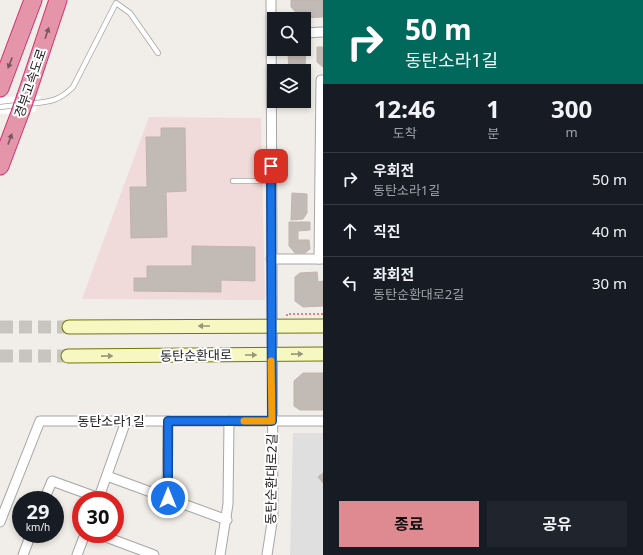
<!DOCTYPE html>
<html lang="ko">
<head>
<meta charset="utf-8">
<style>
  body { margin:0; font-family:"Noto Sans","Noto Sans KR",sans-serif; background:#20242c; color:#f1f3f6; height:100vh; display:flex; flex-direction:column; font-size:15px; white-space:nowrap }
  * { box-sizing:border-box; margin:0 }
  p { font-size:13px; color:#9ea1a6 }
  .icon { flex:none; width:22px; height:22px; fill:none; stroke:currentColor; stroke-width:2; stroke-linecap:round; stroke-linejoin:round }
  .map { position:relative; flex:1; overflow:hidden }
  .sheet { display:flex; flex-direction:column; background:#171b24; width:320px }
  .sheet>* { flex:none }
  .banner { background:#00695c; color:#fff; overflow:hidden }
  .buttons { position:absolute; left:267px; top:12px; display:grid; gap:8px }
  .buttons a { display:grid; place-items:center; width:44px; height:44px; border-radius:0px; background:#171b24; box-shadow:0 2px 6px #0003; font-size:20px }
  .speed { position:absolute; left:12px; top:491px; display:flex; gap:8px; font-size:20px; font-weight:700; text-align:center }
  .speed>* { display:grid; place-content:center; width:52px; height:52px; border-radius:50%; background:#171b24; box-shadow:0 2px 6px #0003; line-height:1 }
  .speed small { font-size:10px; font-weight:400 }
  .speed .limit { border:6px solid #d22; background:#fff; color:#111 }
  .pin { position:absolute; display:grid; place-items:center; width:34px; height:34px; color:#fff; margin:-17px; border-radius:8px; box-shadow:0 2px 6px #0006 }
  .me { position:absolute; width:44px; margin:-22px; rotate:0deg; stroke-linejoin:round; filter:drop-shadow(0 0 3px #0008) }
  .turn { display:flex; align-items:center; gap:14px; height:84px; padding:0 16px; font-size:18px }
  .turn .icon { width:52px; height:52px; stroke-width:2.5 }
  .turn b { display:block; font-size:28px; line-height:34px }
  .eta { display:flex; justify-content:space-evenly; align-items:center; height:68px; text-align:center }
  .eta b { font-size:24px; font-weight:700; line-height:28px }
  .button { display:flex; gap:8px; margin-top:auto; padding:8px 16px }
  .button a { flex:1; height:46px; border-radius:0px; background:#df8a91; color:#111; font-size:16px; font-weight:700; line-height:46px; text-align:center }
  .button a+a { background:#20242c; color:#f1f3f6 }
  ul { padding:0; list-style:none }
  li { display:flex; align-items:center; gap:12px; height:52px; padding:0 16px; border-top:1px solid #363941 }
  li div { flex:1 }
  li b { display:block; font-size:15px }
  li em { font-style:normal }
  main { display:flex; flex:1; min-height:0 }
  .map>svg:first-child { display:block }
</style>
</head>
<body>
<main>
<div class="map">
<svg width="323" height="555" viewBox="0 0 323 555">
  <rect width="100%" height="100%" fill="#f1eee9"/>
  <polygon fill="#e0dfdf" points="293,433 323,433 323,555 290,555"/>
  <polygon fill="#f1dada" points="149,117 261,118 265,300 82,299"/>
  <polygon fill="#fff" points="41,96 35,112 0,114 0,97"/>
  <g fill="#c2bab5" stroke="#c2b4ac">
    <polygon points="291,0 323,0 323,17 301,18 291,7"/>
    <polygon points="304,45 306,45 305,66 301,67 301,71 289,71 288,53 294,53 294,49 304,49"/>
    <polygon points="317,47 323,47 323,67 317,62"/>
    <polygon points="161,128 185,128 186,191 166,192 167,237 131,238 130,187 147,187 146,137 161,137"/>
    <polygon points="292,193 307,194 307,213 303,219 291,220"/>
    <polygon points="289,222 310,222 310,230 298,231 298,240 309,240 310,249 305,253 295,253 289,246"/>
    <polygon points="192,246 255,247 255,281 221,280 221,292 134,291 134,278 147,278 147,266 192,266"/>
    <polygon points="317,272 318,282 323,281 323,306 303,307 295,301 295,277 300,273"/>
    <polygon points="303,373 323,373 323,410 300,410 294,406 294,381"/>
    <polygon points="323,473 323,483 318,477"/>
  </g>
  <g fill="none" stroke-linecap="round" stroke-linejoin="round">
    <g stroke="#c8c5c1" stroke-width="13" stroke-dasharray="13 6" stroke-linecap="butt">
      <polyline points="0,327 69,327"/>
      <polyline points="0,356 68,356"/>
    </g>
    <defs>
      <g id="service">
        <path d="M28,104C48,102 58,102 73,87L116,3L130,13L158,53"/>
        <polyline points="0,107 18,105"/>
        <polyline points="233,181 271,181"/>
      </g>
      <g id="minor">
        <polyline points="304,33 323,32"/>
        <polyline points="271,259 323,259"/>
        <polyline points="319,259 321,80 323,80"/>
        <polyline points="107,476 227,520"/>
        <polyline points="167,498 168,421"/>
        <polyline points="44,500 52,481 99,498"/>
        <polyline points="98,500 126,421"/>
        <polyline points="0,522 40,421 323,421"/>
        <polyline points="98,534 154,555"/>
        <polyline points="23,555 31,534"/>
        <polyline points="77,555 85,534"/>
        <polyline points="220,555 228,504 229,421"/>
        <polyline points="267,555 273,516 271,0"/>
      </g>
      <g id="secondary">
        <polyline points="69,327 323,326"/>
        <polyline points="68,356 323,354"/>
      </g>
      <g id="motorway">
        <polyline points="0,88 33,0"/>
        <polyline points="26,96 58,0"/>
        <polyline points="0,166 20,113"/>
      </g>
    </defs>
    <use href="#service" stroke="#a6a6a6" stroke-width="6"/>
    <use href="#minor" stroke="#a6a6a6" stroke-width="11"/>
    <use href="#secondary" stroke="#71760b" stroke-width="15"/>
    <use href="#motorway" stroke="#d33273" stroke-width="19"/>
    <polyline stroke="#f37d78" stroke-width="2" stroke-dasharray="2 2" stroke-linecap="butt" points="287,316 287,314 323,314"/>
    <use href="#service" stroke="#fff" stroke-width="4.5"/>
    <use href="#minor" stroke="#fff" stroke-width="9"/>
    <use href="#secondary" stroke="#f7f7c1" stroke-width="13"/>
    <use href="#motorway" stroke="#e495a9" stroke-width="17"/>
    <defs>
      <polyline id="motorway-bridge" points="20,113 26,96"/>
    </defs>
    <use href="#motorway-bridge" stroke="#d33273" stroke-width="19" stroke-linecap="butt"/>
    <use href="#motorway-bridge" stroke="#e495a9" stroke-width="17"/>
  </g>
  <defs><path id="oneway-solid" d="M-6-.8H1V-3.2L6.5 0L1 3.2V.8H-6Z"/></defs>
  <g fill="#79565f">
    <use href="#oneway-solid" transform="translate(47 33) rotate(-71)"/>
    <use href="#oneway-solid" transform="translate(10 63) rotate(111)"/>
    <use href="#oneway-solid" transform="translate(10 139) rotate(-70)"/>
  </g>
  <g fill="#979779">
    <use href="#oneway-solid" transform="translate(204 326) rotate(180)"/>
    <use href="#oneway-solid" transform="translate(297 354) rotate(-1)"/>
    <use href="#oneway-solid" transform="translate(251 355)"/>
    <use href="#oneway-solid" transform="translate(107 356) rotate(-1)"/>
  </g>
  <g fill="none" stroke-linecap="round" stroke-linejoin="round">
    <defs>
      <polyline id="route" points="168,498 168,421 272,421 271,166"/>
    </defs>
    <use href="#route" stroke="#114b97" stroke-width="10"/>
    <use href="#route" stroke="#1a73e8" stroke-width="7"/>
    <polyline stroke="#f59e0b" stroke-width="7" points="244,421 272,421 271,361"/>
  </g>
  <g text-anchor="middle" stroke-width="4" stroke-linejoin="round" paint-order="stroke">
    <g font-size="13" fill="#222" stroke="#fff">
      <text transform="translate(30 83) rotate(-71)" y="5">경부고속도로</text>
      <text transform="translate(196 355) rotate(-1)" y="5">동탄순환대로</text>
      <text x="111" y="426">동탄소라1길</text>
      <text transform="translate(271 479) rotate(-89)" y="5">동탄순환대로2길</text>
    </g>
  </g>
</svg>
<div class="buttons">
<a><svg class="icon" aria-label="search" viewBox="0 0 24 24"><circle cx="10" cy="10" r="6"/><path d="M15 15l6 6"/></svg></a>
<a><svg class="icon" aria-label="layers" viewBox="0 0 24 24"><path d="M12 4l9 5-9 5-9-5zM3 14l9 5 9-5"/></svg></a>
</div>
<div class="speed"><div>29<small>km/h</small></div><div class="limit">30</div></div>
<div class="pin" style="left:271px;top:166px;background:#d93025"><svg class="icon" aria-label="arrive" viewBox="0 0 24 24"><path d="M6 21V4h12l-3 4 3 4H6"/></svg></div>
<svg class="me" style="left:168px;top:498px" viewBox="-20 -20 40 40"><circle r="17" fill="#1a73e8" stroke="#fff" stroke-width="3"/><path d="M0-11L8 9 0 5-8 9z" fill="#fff"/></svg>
</div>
<section class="sheet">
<div class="banner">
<div class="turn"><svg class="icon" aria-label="right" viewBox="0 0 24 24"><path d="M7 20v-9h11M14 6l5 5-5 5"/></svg><div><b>50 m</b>동탄소라1길</div></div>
</div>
<div class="eta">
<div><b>12:46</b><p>도착</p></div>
<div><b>1</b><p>분</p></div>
<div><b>300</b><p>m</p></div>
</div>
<ul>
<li><svg class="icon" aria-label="right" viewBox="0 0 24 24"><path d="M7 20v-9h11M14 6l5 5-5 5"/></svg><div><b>우회전</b><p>동탄소라1길</p></div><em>50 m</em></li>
<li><svg class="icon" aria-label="ahead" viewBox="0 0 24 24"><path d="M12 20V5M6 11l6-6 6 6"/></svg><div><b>직진</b></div><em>40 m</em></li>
<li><svg class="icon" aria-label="left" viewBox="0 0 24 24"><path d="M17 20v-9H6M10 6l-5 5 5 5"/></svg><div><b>좌회전</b><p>동탄순환대로2길</p></div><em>30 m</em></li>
</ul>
<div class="button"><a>종료</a><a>공유</a></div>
</section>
</main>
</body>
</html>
